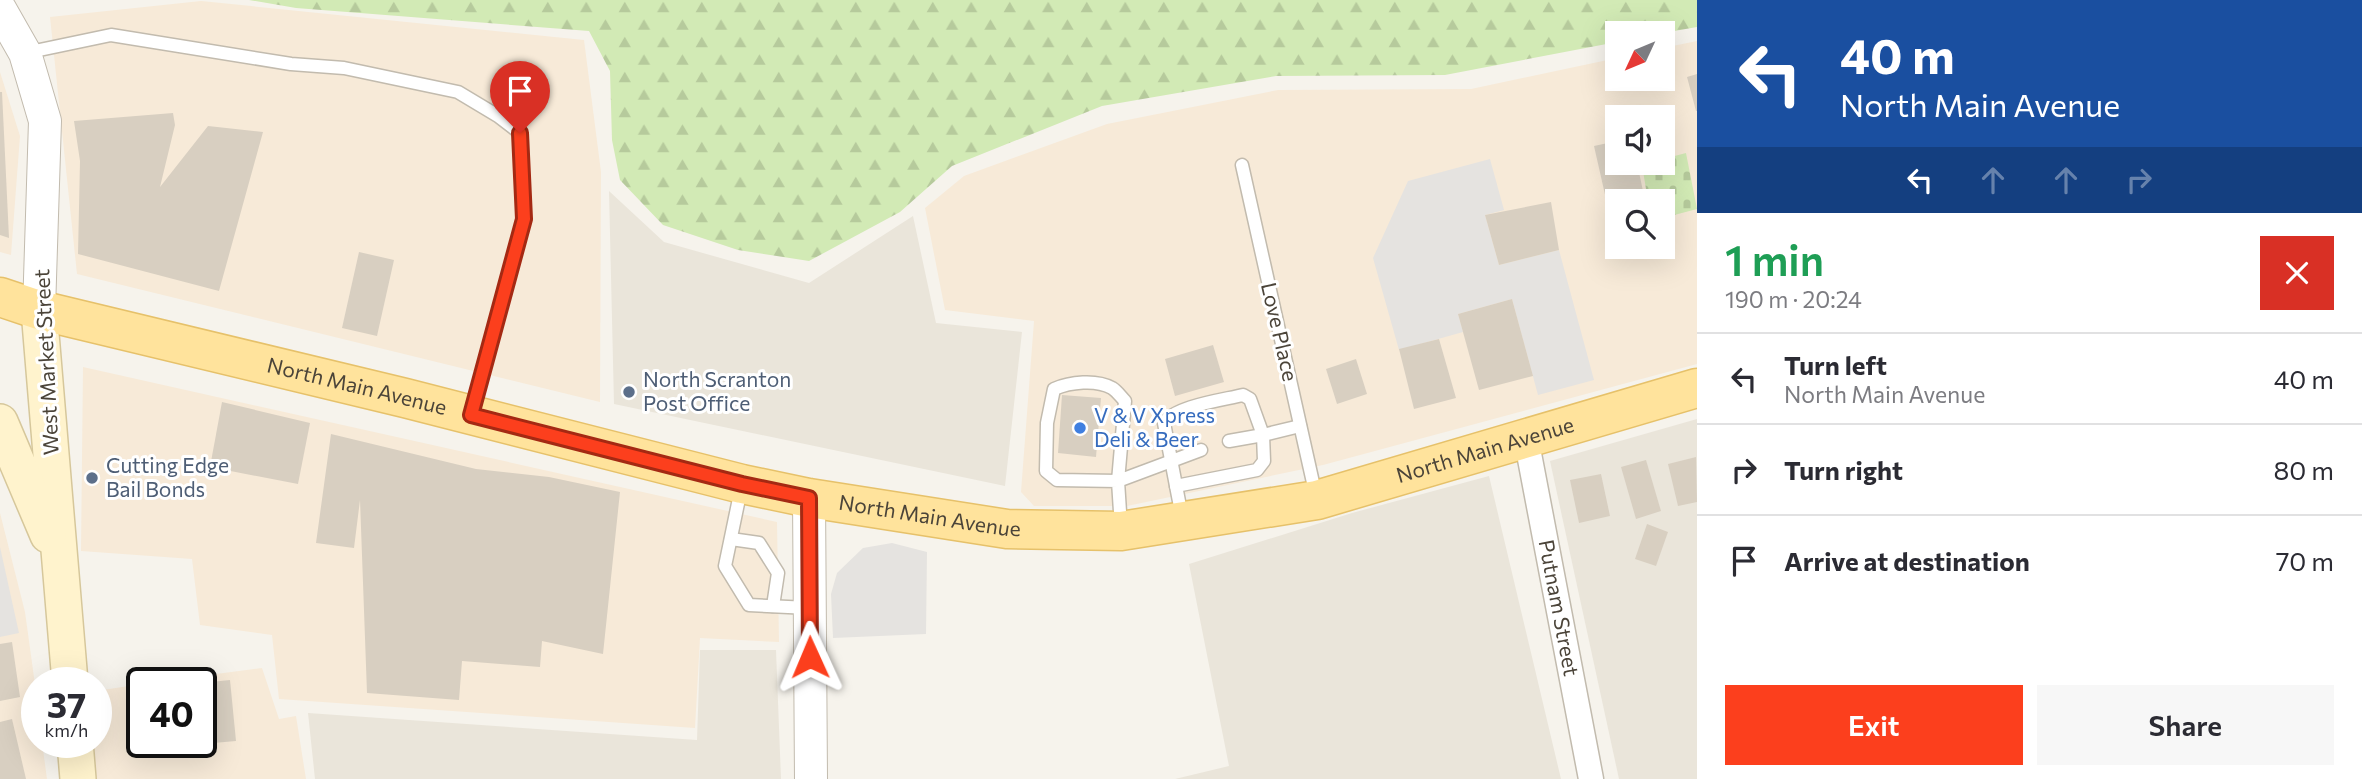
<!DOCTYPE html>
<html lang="en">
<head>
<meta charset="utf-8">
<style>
  body { margin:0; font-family:Commissioner,sans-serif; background:#f7f7f7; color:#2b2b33; height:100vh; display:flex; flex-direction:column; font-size:26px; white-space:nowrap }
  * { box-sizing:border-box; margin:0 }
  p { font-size:23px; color:#7c7c81 }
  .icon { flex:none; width:38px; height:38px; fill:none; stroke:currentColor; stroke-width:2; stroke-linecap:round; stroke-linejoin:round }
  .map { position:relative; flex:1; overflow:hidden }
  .drawer { display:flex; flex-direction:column; background:#fff; width:665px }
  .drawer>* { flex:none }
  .guide { background:#1a4fa0; color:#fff; overflow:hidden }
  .needle { width:46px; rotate:226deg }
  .tools { position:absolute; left:1605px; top:21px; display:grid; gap:14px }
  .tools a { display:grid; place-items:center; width:70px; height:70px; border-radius:0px; background:#fff; box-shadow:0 7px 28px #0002; font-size:35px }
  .speed { position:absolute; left:21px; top:667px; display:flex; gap:14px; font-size:35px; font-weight:700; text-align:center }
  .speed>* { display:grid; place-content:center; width:91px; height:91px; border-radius:50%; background:#fff; box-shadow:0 7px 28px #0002; line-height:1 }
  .speed small { font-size:18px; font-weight:400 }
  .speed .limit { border:4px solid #111; border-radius:10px; background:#fff; color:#111 }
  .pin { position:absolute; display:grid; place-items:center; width:60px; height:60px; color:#fff; margin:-72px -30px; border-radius:50% 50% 50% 0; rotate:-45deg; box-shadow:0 0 7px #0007 }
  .pin .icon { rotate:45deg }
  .me { position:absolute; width:77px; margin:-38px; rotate:359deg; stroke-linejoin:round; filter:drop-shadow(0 0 5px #0008) }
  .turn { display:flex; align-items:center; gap:24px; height:147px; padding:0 28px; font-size:32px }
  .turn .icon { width:91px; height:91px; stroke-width:2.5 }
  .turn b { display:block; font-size:49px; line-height:60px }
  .lanes { display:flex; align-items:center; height:66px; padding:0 28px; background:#0003; justify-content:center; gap:35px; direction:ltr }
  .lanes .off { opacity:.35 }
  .round { display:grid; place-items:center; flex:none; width:74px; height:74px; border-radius:0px; background:#f7f7f7 }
  .headline { display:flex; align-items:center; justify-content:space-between; height:119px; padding:0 28px }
  h1 { font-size:42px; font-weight:600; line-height:52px; color:#1e9e55 }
  .primary-button { display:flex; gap:14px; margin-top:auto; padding:14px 28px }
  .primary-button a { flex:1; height:80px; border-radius:0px; background:#fc3f1d; color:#fff; font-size:28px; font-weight:600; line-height:80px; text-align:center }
  .primary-button a+a { background:#f7f7f7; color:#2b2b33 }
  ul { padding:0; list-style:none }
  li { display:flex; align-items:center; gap:21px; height:91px; padding:0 28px; border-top:2px solid #e1e1e2 }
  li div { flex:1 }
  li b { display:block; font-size:26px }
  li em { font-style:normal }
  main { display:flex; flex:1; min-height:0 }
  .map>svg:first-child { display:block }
</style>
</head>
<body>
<main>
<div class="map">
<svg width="1697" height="779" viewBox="0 0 1697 779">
  <defs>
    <pattern id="forest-firs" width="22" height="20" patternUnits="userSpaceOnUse" patternTransform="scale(1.75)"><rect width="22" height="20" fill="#d2eab5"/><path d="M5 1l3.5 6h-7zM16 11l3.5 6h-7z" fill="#b6ca9c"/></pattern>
    <pattern id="cemetery-stones" width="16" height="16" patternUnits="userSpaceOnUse" patternTransform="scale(1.75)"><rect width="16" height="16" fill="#d2eab5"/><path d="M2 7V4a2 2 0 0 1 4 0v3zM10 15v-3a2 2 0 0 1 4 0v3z" fill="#b6ca9c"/></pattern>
  </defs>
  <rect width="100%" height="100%" fill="#f6f3ec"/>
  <g fill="#eae5da">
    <polygon points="609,191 664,242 809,283 913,216 936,323 1022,332 1005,486 614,404"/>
    <polygon points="1697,419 1697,779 1619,779 1550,461"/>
    <polygon points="1489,476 1561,779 1175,779 1229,766 1189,564 1352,513"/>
    <polygon points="700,650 776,650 781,779 315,779 308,713 697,740"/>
  </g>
  <g fill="#f7ead8" fill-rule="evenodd">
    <polygon points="201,1 584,40 601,172 600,402 77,274 50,17"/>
    <path d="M1697,41V364L1323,465L1127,506H1034L1021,492L1034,321L945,310L925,208L964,176L1107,124L1278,90L1471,89L1617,58V79H1662L1663,48ZM1617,117H1662V163H1617ZM1617,201H1662V247H1617Z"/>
    <polygon points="0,72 20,136 11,255 0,252"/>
    <polygon points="83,367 777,522 779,642 700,638 695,728 279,699 272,635 200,625 192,559 81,551"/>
    <polygon points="0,513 25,612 37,699 37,742 42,742 47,779 0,779"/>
    <polygon points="262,668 279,719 296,716 306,779 96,779 91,742 96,742 96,691 142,684 142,742 201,742 201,682 155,682"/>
  </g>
  <polygon fill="url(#forest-firs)" points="249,0 1697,0 1697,27 1663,33 1617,33 1617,42 1445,75 1276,76 1102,106 952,166 900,212 809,261 738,250 663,225 620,180 612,140 610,71 589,31 296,8"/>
  <polygon fill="url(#cemetery-stones)" points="1686,153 1697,209 1663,218 1662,201 1648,201 1642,165 1662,163 1663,159"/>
  <g fill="#e5e3e0">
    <polygon points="1490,159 1504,210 1485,215 1499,265 1559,250 1594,380 1538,395 1512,299 1458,314 1463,332 1399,350 1373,258 1408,181"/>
    <polygon points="892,543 927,552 926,634 833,638 831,594 837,573 863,548"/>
    <polygon points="0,547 19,633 0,637"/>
  </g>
  <g fill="#d8cfc1">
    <polygon points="1697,74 1697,111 1696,111 1687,77"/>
    <polygon points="0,92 2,92 9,238 0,235"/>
    <polygon points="173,113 175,125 160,187 208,126 263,132 219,291 78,254 80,161 74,121"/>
    <polygon points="1617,141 1617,163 1637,163 1643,191 1606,199 1594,146"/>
    <polygon points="1551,202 1559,250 1499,265 1485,215"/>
    <polygon points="359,252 394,260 377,336 342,328"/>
    <polygon points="1512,299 1533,376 1479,390 1458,314"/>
    <polygon points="1439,339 1456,398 1414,409 1399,349"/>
    <polygon points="1213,345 1224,382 1175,396 1165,359"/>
    <polygon points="1356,359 1367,394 1337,404 1326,369"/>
    <polygon points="1062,395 1101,398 1096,457 1058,453"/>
    <polygon points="222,402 310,423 298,484 210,467"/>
    <polygon points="331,434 476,469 549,477 620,492 603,654 542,641 540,667 462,661 459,700 367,693 360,500 354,548 316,543"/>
    <polygon points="1696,457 1697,502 1678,506 1668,464"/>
    <polygon points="1646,460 1661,511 1636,519 1621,467"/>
    <polygon points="1601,474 1610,516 1579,523 1570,480"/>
    <polygon points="1647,524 1668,532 1656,566 1635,559"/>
    <polygon points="12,642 20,697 0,701 0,644"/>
    <polygon points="230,680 236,741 168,747 167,742 201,742 201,683"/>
    <polygon points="12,719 26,779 0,779 0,722"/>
  </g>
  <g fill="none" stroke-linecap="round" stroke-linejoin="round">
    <defs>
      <g id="service">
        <polyline points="25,53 111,35 291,64 344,68 458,92 498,116 520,133 524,219 472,410"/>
        <polyline points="1242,165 1316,496"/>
        <polyline points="1176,486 1257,470 1264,461 1263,435 1229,441"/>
        <polyline points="741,489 725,566 749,605 809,608"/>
        <path d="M1182,517L1164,423C1175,406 1223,400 1243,395L1250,399L1263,435L1300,426"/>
        <path d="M1121,527L1118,481L1125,401C1121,397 1117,391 1112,388C1096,379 1070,382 1054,389L1047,423L1046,471L1057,480L1118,481L1201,450"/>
        <polyline points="731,539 759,543 778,573 773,606"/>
      </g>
      <g id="minor">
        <path id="s1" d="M1526,438L1591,779"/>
      </g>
      <g id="tertiary">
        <polyline points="0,9 25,53 45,121 39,310"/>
        <polyline points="809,498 811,779"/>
      </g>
      <g id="secondary">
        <polyline points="39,310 70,682"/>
        <polyline points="0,422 48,535"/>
        <polyline points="75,742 78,779"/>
      </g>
      <g id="primary">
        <path id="s2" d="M0,297L39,310L405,398L742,484L809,498L1007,529L1121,531L1317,500L1697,388"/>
      </g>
    </defs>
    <use href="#service" stroke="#c2bbae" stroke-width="15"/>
    <use href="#minor" stroke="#c2bbae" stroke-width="27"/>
    <use href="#tertiary" stroke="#c2bbae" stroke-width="34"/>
    <use href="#secondary" stroke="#d6c79b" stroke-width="38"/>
    <use href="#primary" stroke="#e6c16a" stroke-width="41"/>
    <use href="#service" stroke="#fff" stroke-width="12"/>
    <use href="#minor" stroke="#fff" stroke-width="24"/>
    <use href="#tertiary" stroke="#fff" stroke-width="32"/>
    <use href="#secondary" stroke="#fff3cd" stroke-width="35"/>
    <use href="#primary" stroke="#ffe39c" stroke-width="38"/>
  </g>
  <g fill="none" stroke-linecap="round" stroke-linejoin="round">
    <defs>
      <polyline id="route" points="520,133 524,219 471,415 742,484 809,498 810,657"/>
    </defs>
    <use href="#route" stroke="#a42913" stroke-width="18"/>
    <use href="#route" stroke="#fc3f1d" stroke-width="12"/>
  </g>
  <g fill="#5c6f8a" stroke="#fff" stroke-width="2.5">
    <circle cx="629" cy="392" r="7"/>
    <circle cx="92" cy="478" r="7"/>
  </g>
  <circle fill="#3f7fe0" stroke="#fff" stroke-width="2.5" cx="1080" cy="428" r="7"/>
  <g text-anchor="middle" stroke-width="6" stroke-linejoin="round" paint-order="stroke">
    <g font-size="21" fill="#4b4439" stroke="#fff">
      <text transform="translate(1279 332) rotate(77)" y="7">Love Place</text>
      <text transform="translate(47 362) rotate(-93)" y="7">West Market Street</text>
      <text dy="7" stroke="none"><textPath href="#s2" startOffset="368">North Main Avenue</textPath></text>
      <text dy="7" stroke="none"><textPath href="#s2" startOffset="1522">North Main Avenue</textPath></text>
      <text dy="7" stroke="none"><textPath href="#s2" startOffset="956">North Main Avenue</textPath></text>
      <text dy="7" stroke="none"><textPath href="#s1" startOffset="173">Putnam Street</textPath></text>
    </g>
    <g font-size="21" fill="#4e5e75" stroke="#fff" text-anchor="start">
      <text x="643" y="387">North Scranton<tspan x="643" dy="24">Post Office</tspan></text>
      <text x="106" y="473">Cutting Edge<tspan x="106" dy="24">Bail Bonds</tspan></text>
    </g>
    <g font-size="21" fill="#366cbe" stroke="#fff" text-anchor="start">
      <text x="1094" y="423">V &amp; V Xpress<tspan x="1094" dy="24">Deli &amp; Beer</tspan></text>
    </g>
  </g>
</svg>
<div class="tools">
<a><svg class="needle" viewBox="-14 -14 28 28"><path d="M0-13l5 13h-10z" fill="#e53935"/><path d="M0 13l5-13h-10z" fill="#7c7c81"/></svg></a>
<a><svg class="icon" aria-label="sound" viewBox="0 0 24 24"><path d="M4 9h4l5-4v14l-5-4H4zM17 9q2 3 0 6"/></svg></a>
<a><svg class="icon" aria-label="search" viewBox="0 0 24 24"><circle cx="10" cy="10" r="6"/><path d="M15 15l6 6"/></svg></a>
</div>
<div class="speed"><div>37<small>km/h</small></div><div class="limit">40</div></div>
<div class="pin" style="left:520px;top:133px;background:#d93025"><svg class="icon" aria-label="arrive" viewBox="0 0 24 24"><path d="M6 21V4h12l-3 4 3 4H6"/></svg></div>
<svg class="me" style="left:810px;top:657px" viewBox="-20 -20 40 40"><path d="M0-17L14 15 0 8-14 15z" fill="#fc3f1d" stroke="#fff" stroke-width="4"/></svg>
</div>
<section class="drawer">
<div class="guide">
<div class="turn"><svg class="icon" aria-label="left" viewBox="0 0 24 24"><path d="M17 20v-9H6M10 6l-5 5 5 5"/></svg><div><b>40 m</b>North Main Avenue</div></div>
<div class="lanes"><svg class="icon" aria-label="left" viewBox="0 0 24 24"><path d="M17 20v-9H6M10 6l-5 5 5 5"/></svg><svg class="icon off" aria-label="ahead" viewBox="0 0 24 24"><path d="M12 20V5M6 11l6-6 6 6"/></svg><svg class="icon off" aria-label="ahead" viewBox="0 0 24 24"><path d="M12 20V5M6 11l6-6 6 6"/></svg><svg class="icon off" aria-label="right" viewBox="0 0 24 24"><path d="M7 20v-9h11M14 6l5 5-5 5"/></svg></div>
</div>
<div class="headline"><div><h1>1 min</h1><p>190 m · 20:24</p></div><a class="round" style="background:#d93025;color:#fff"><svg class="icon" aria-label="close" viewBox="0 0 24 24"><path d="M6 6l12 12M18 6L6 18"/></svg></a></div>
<ul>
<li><svg class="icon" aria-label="left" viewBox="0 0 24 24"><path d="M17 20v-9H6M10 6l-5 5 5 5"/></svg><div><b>Turn left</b><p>North Main Avenue</p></div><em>40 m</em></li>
<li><svg class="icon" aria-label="right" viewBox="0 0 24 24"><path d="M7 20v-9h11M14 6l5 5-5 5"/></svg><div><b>Turn right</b></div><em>80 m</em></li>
<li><svg class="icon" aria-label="arrive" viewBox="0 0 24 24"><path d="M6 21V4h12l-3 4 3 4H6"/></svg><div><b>Arrive at destination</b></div><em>70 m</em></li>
</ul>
<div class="primary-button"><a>Exit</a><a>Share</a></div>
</section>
</main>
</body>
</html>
